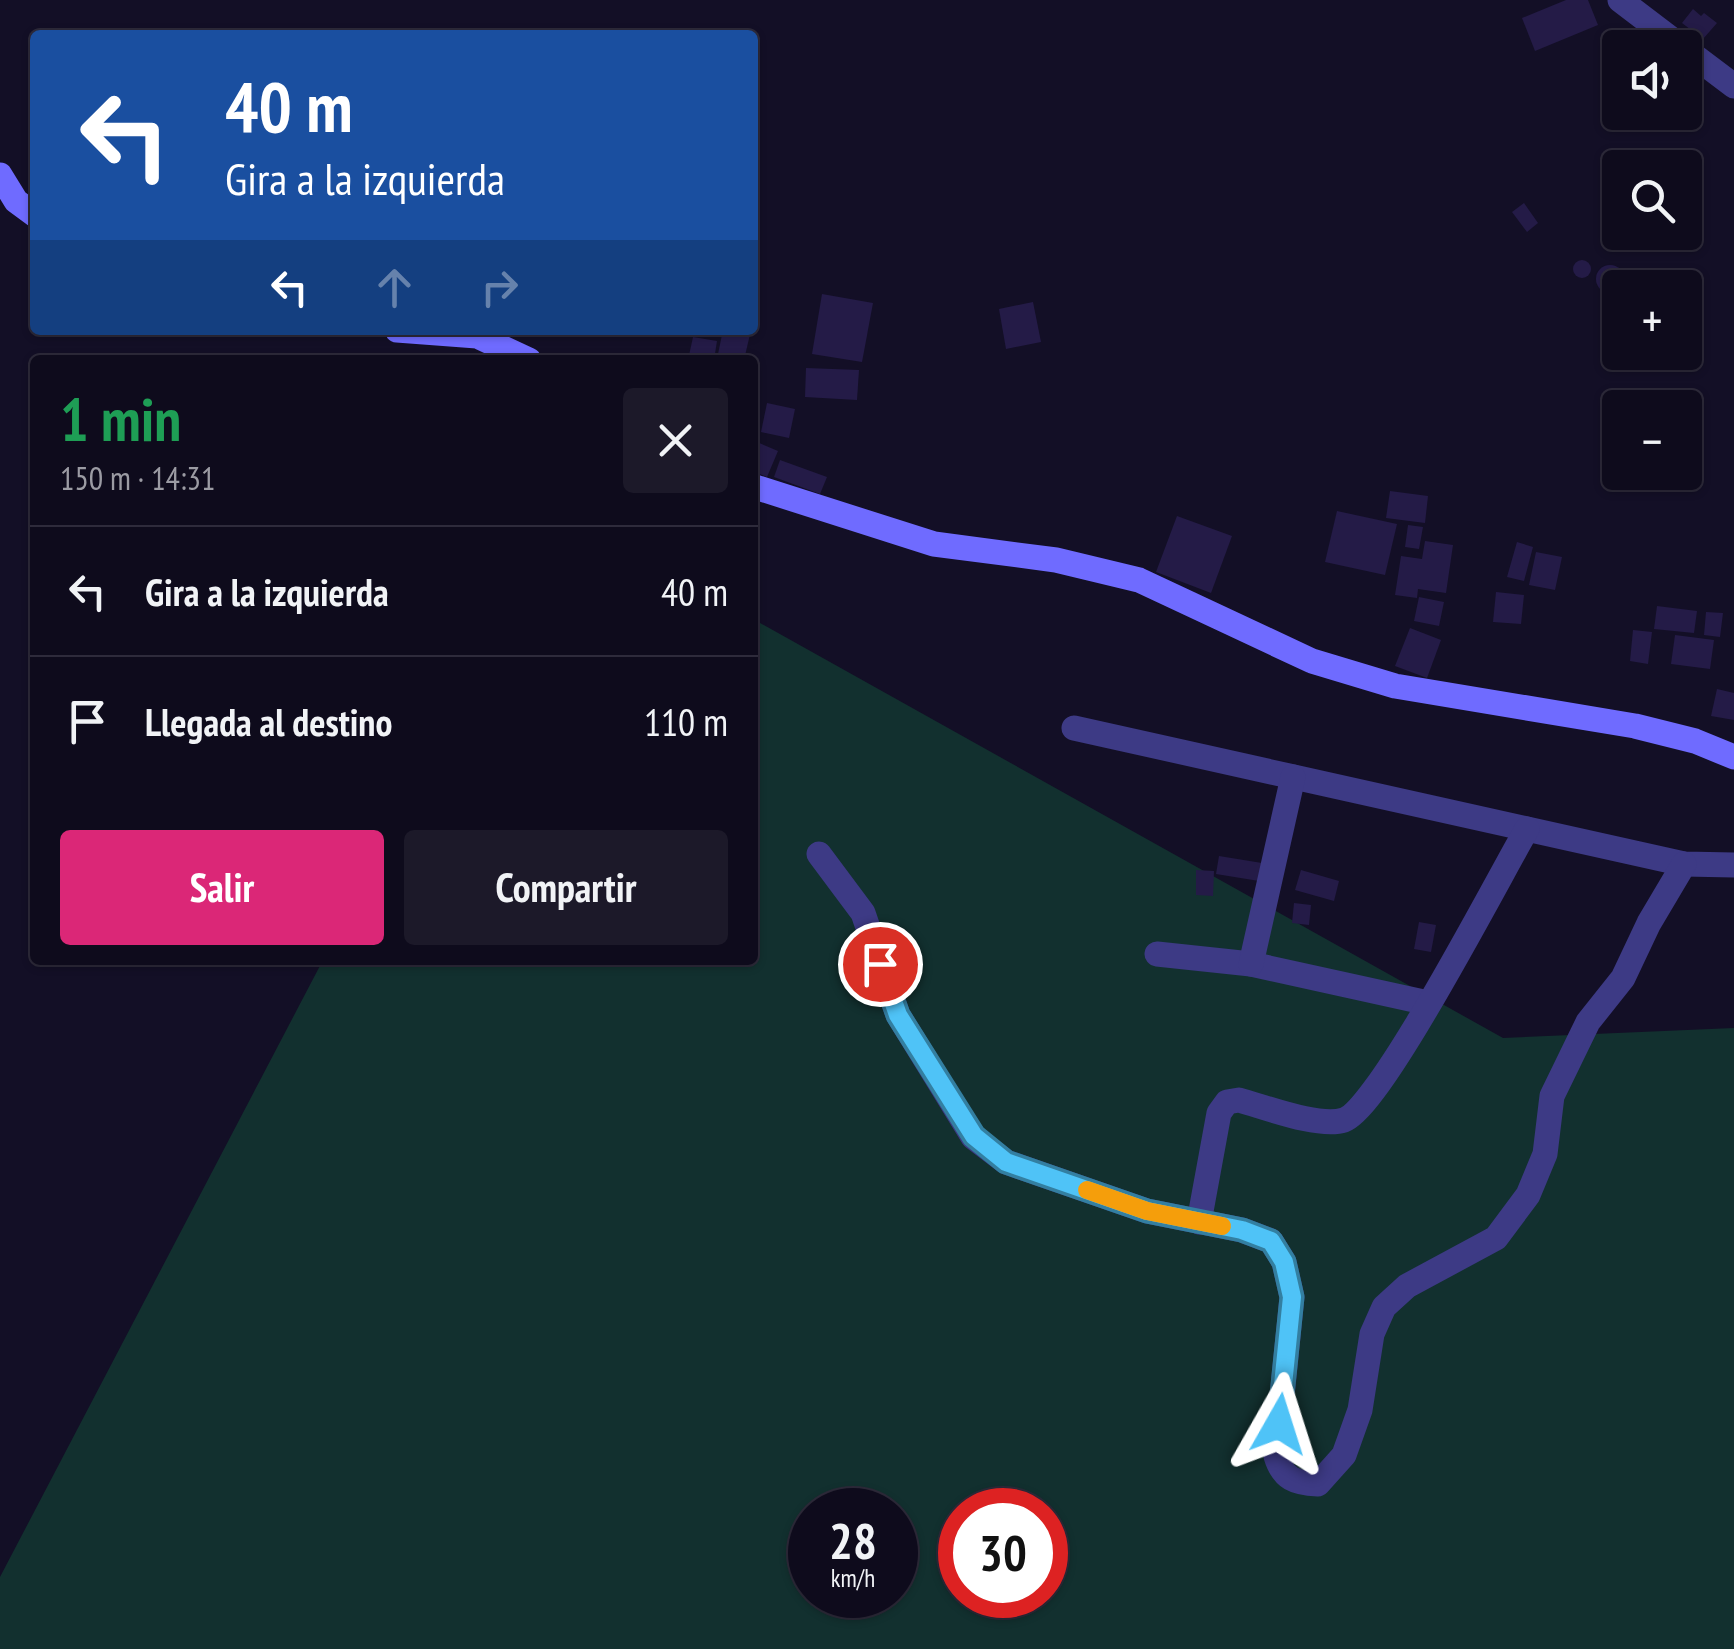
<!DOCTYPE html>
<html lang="es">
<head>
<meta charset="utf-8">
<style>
  body { margin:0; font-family:"PT Sans Narrow",sans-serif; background:#1c1929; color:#f1f3f6; height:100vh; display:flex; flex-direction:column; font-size:38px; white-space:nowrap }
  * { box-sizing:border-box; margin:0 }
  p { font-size:32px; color:#9b9ba3 }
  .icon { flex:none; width:55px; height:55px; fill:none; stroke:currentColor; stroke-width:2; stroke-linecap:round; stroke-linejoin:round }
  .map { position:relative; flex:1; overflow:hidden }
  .panel { position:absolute; left:30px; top:355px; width:728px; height:610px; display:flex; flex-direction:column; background:#0e0b1c; border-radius:10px; box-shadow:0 2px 8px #0004,0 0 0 2px #2e2b3b }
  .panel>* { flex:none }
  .banner { position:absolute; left:30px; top:30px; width:728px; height:305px; border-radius:10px; box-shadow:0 2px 8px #0004,0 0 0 2px #2e2b3b; background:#1a4fa0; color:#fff; overflow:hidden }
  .buttons { position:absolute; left:1602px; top:30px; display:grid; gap:20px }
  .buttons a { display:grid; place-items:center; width:100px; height:100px; border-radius:10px; background:#0e0b1c; box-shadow:0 2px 8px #0004,0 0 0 2px #2e2b3b; font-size:50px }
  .speed { position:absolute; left:788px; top:1488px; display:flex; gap:20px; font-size:50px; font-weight:700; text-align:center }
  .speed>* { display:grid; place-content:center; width:130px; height:130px; border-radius:50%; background:#0e0b1c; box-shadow:0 2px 8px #0004,0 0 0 2px #2e2b3b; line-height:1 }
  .speed small { font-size:25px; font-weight:400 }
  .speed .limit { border:15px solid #d22; background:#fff; color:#111 }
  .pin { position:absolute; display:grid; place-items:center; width:85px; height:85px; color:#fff; margin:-42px; border:5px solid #fff; border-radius:50%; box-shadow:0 2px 10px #0007 }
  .me { position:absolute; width:110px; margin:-55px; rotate:6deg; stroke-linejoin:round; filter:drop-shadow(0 0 8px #0008) }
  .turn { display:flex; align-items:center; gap:35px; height:210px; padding:0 30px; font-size:45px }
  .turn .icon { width:130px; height:130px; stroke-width:2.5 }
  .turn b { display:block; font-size:70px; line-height:85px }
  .lanes { display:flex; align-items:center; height:95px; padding:0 30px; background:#0003; justify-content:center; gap:50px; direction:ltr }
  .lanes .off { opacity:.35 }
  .round { display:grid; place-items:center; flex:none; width:105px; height:105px; border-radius:10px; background:#1c1929 }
  .summary { display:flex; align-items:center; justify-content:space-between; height:170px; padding:0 30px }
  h1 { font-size:60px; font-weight:800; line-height:75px; color:#1e9e55 }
  .button { display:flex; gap:20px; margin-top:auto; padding:20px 30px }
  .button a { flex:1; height:115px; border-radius:10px; background:#db2777; color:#fff; font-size:40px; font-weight:800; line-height:115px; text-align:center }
  .button a+a { background:#1c1929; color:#f1f3f6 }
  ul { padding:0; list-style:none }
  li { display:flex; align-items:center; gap:30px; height:130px; padding:0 30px; border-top:2px solid #2e2b3b }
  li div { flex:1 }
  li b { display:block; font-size:38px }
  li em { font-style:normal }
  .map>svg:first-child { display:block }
</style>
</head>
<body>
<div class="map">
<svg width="1734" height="1649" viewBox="0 0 1734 1649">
  <rect width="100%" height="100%" fill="#130f26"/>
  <path fill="#12302f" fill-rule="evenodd" d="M753,619L1503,1038L1734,1028V1649H0V1577L323,960H752ZM810,1510H895V1595H810ZM960,1510H1045V1595H960Z"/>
  <g fill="#241b47">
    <polygon points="1566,0 1588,0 1598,25 1535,51 1522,18"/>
    <polygon points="1693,9 1701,16 1704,13 1717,23 1703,39 1682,23"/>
    <polygon points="1524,203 1538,223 1527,232 1512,212"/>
    <circle cx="1582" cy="269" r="9"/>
    <circle cx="1610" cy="279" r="14"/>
    <polygon points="822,294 873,303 862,362 812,354"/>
    <polygon points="1033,302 1041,342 1006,349 999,309"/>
    <polygon points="723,330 751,330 744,360 718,354"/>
    <polygon points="693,337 717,341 714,360 688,360"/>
    <polygon points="806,368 859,370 857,400 805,397"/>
    <polygon points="767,403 795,409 789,438 761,432"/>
    <polygon points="752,440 778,451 767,477 752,471"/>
    <polygon points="780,460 827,477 820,494 774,477"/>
    <polygon points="1390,491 1428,496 1425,523 1386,518"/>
    <polygon points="1337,511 1397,524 1385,575 1325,562"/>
    <polygon points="1177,516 1232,536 1211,593 1156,572"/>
    <polygon points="1408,525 1423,527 1419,549 1405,547"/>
    <polygon points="1425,541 1453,545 1446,593 1418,589 1417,598 1395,595 1401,556 1422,559"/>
    <polygon points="1517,542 1533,547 1524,581 1507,577"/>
    <polygon points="1536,552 1562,557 1555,590 1529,585"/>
    <polygon points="1496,592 1524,595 1521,624 1493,622"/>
    <polygon points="1419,597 1444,602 1439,626 1414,621"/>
    <polygon points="1657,606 1697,611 1694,633 1654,629"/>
    <polygon points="1706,612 1723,613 1720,637 1704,635"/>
    <polygon points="1410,628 1441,640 1427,678 1395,666"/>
    <polygon points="1633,630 1652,632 1648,664 1630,661"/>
    <polygon points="1675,635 1714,640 1710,669 1671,664"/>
    <polygon points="1717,689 1734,693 1734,720 1711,716"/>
    <polygon points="1219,856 1262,863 1259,881 1216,874"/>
    <polygon points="1196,870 1214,871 1213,896 1196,895"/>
    <polygon points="1301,870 1339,881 1334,901 1295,890"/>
    <polygon points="1294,903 1311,905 1309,925 1292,923"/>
    <polygon points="1419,922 1436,925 1431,952 1414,949"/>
  </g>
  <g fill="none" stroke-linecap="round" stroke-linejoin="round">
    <g stroke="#3d3a85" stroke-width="25">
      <polyline points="1620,0 1683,48"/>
      <polyline points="1685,49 1734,86"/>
      <polyline points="1074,728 1684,864 1734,865"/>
      <path d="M819,854L863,913L898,1015L973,1137L1006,1162L1147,1211L1242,1230L1271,1241L1284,1262L1292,1297L1276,1456C1283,1479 1295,1483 1318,1484L1344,1455L1360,1410L1372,1334L1384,1307L1407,1286L1496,1238L1528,1195L1545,1154L1552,1096L1588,1022L1623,978L1649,923L1684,864"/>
      <polyline points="1157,954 1251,964 1428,1003"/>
      <polyline points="1251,964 1293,777"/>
      <path d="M1199,1222L1219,1113L1227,1102L1239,1100C1265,1107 1319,1128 1344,1120C1380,1108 1500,875 1527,829"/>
    </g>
    <g stroke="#6f6bff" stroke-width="25">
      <polyline points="0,175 16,201 35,215"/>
      <polyline points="397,330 477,336 529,360"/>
      <polyline points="752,486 934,544 1056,560 1139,580 1312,661 1395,686 1635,726 1695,741 1734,757"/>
    </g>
  </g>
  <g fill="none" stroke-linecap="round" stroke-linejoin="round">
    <defs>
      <polyline id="route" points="880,964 898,1015 974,1136 1006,1162 1147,1211 1242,1230 1271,1241 1284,1262 1292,1297 1279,1424"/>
    </defs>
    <use href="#route" stroke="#337fa1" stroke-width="25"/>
    <use href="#route" stroke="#4fc3f7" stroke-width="18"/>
    <polyline stroke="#f59e0b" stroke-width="18" points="1087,1190 1147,1211 1222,1226"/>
  </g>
</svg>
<div class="buttons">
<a><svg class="icon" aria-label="sound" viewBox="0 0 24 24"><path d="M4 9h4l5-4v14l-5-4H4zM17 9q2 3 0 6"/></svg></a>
<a><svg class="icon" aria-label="search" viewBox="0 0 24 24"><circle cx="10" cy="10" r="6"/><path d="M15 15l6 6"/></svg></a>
<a>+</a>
<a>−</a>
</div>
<div class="speed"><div>28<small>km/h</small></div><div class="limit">30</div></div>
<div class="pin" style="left:880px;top:964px;background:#d93025"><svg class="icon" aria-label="arrive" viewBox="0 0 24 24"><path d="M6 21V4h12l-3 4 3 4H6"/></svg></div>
<svg class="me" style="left:1279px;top:1424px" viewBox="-20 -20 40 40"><path d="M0-17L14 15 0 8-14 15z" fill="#4fc3f7" stroke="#fff" stroke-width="4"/></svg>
<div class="banner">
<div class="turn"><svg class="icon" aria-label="left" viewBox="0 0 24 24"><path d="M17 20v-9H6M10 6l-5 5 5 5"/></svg><div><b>40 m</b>Gira a la izquierda</div></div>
<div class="lanes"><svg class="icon" aria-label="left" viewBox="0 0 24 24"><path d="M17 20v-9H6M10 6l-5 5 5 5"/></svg><svg class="icon off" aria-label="ahead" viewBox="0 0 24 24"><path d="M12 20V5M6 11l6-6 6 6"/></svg><svg class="icon off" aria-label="right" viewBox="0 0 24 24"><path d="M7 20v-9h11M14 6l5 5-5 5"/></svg></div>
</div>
<section class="panel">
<div class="summary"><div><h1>1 min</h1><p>150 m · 14:31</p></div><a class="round"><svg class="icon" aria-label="close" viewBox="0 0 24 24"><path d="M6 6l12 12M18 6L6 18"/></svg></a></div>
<ul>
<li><svg class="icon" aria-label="left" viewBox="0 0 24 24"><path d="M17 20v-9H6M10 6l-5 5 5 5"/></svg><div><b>Gira a la izquierda</b></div><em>40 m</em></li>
<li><svg class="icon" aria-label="arrive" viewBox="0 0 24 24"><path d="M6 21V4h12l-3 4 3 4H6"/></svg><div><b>Llegada al destino</b></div><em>110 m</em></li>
</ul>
<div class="button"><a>Salir</a><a>Compartir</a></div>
</section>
</div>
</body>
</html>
